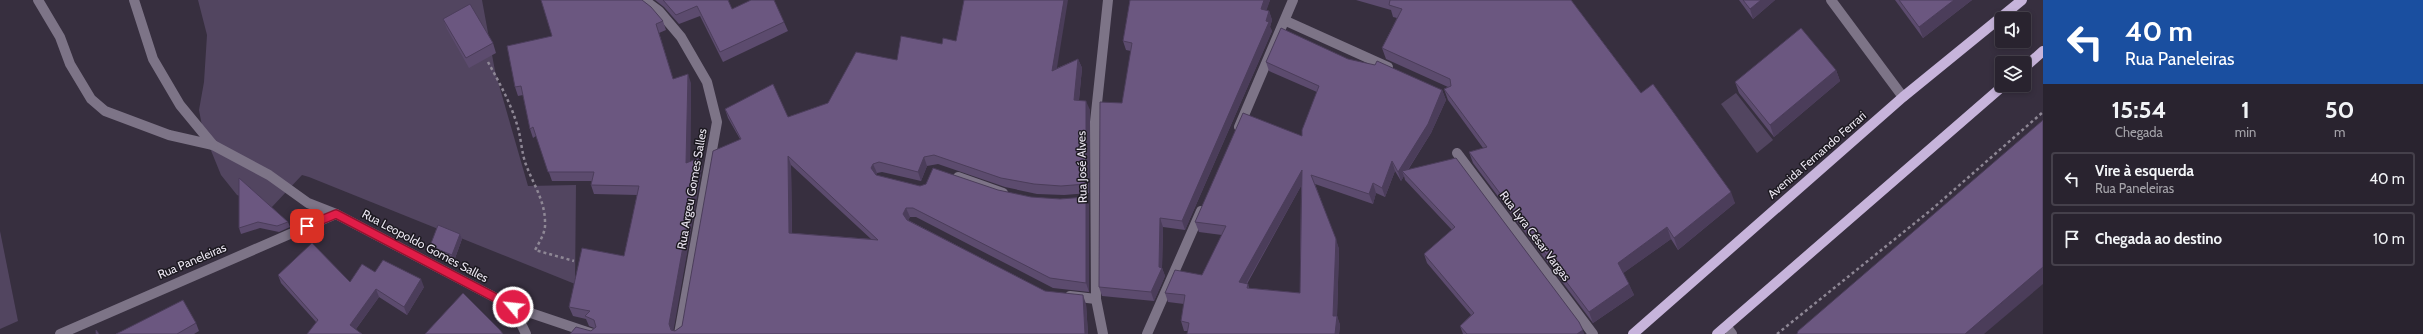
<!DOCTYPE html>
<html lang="pt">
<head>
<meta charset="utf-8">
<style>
  body { margin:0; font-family:Cabin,sans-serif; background:#312b37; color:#f1f3f6; height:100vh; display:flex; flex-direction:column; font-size:15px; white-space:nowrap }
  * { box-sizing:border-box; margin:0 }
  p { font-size:13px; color:#a5a4aa }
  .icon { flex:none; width:22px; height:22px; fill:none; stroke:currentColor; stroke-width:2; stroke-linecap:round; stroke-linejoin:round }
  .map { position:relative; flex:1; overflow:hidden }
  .sheet { display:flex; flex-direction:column; background:#29232f; width:380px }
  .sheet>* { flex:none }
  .hud { background:#1a4fa0; color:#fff; overflow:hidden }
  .tools { position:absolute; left:1995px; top:12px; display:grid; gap:8px }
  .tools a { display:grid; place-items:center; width:36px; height:36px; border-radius:4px; background:#29232f; box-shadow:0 2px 6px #0003,0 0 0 1px #45404b; font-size:20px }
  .pin { position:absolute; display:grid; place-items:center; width:34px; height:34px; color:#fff; margin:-17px; border-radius:8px; box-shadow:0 2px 6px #0006 }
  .me { position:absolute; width:44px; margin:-22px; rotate:298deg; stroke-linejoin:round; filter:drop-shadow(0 0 3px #0008) }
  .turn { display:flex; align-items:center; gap:14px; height:84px; padding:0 16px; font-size:18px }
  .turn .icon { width:52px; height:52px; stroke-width:2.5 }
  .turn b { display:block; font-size:28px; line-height:34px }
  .eta { display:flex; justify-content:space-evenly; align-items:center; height:68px; text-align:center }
  .eta b { font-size:24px; font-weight:800; line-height:28px }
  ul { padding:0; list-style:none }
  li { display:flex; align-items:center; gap:12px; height:54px; margin:0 8px 6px; padding:0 8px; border:2px solid #45404b; border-radius:4px }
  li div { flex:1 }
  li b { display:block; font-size:15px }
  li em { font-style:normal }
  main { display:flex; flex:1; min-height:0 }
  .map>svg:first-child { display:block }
</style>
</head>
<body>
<main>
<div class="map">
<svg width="2043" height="334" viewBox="0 0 2043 334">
  <rect width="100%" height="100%" fill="#372f3f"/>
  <g fill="#524560">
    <polygon points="198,0 482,0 495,71 528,186 576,185 575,284 309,177 302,175 271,208 237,195 221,175 203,131 199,110 204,82 207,35"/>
    <polygon points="1736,93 1773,140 1757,153 1721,104"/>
    <polygon points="0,231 18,321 0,329"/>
  </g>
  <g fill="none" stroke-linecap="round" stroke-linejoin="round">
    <g stroke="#8e8795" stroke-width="2.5" stroke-dasharray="3 3" stroke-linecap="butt">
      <path d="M488,62C500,84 513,107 519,132C521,141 522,152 525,162C532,182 545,200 545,222C546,232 540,241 535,250L574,261"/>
      <polyline points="1777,334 1931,210 2043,112"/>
    </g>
    <g stroke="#7d7487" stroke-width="10">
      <polyline points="38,0 60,37 70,64 91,99 105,111 169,135 213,145 269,175 308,203 336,214 513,307 593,334"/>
      <polyline points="134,0 153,59 180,105 213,145"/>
      <polyline points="644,0 659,11 681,37 707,82 717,122 679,334"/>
      <polyline points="1831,0 1903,97"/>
      <polyline points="1286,21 1388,67"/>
      <polyline points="1239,127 1293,0"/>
      <polyline points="1457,153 1593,334"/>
      <polyline points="958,177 1003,193"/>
      <polyline points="1070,296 1096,299"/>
      <polyline points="513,307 526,334"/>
      <polyline points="1727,327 1732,334"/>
      <polyline points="60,334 336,214"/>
      <polyline points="1103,334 1096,299 1095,122 1108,0"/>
      <polyline points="1147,334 1201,211"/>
    </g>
    <g stroke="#c7b4db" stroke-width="10">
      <polyline points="2024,68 2043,51"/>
      <polyline points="1633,334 1903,97 2022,0"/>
      <polyline points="1717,334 2004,85"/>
    </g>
  </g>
  <g fill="#5c4b6e" fill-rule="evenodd">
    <polygon points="655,0 728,0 732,9 784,22 788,31 723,62 700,16 679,24 664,7"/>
    <polygon points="1130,0 1270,0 1266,10 1269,11 1272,20 1270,27 1272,31 1185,230 1163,227 1162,268 1165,276 1154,301 1102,296 1099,287 1122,103 1131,51 1126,50 1123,41"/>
    <polygon points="1356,0 1571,0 1641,93 1735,203 1678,250 1671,239 1623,273 1634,295 1593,323 1473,163 1469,152 1483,148 1448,100 1444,89 1448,87 1386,59 1382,48 1397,18 1393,17 1391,10"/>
    <polygon points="1739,0 1775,0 1753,19"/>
    <polygon points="1895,0 1972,0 1923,38"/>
    <polygon points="443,19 493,43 496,53 469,68 447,29"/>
    <path d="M663,21L666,30L659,33L673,79L691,83L690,162L699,158L702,167L673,330L675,331L682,326L740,139L728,118L725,109L788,117L828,103L897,60L1057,68L1078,59L1082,68L1079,100L1090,110L1089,193L1064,195L1037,194L1005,187L938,164L927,166L921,181L882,172L877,173L876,175L920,186L998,190L1031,197L1060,199L1086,197L1089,206V292L1053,288L916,217H910L908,220L1045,291L1086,304L1088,334H570L591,331L594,328L589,326L586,319L573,316L569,307L624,256L637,195L594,194L591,185L592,181H552L536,136L533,138L530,129L523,95L518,96L515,87L552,36ZM791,165L871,239L792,233Z"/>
    <path d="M1348,59L1442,90L1446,100L1431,133L1408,170L1579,322L1584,334H1463L1460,326L1471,315L1427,263L1424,254L1452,230L1405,180L1404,176L1401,181L1395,171L1385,197L1376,193L1373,204L1315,184L1339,249L1337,316L1340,325L1339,334H1187L1188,331H1184L1181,321L1184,304L1168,302L1165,293L1202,275L1222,235L1199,232L1195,222L1302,136L1317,92L1269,71L1266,62ZM1301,186L1300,293L1249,288L1248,284H1247Z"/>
    <polygon points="1836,70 1840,81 1774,137 1739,93 1735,82"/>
    <polygon points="239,178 288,222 290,227 279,232 260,228 241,234 239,228"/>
    <polygon points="460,234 462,239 454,261 432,251 430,246"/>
    <polygon points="375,272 424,287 407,315 379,297 356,329 316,322 281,283 278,275 350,282"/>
    <polygon points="196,323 199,331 194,334 116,334"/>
  </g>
  <g fill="#4b3d5a">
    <polygon points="1064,0 1068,0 1055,80 1052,71"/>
    <polygon points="1264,0 1270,0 1264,18 1261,9"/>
    <polygon points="1761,0 1775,0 1753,19 1750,9"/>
    <polygon points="1954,0 1972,0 1923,38 1919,27"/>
    <polygon points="1269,11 1272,20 1270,27 1272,31 1185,230 1182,221 1266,21"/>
    <polygon points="656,24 659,33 676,88 673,79"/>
    <polygon points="1078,59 1082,68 1078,109 1074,100"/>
    <polygon points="1836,70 1840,81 1774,137 1770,125"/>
    <polygon points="688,74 691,83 690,172 686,163"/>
    <polygon points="1442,90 1446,100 1431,133 1405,174 1402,171 1404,176 1401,181 1398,172"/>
    <polygon points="1086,101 1090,110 1089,193 1086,184"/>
    <polygon points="788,156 791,165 792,242 789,233"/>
    <polygon points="924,157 927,166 921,181 918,172"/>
    <polygon points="699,158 702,167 673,333 669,324"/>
    <polygon points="1392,161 1395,171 1385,197 1382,188"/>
    <polygon points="873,164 877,173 875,177 871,168"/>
    <polygon points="1302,170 1305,179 1242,291 1239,282"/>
    <polygon points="1373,183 1376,193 1373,204 1369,194"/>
    <polygon points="1731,192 1735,203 1678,250 1674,238"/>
    <polygon points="1086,197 1089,206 1089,292 1086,283"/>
    <polygon points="906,208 910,217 907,223 903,214"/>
    <polygon points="1160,218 1163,227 1162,268 1165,276 1154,301 1151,292 1159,267"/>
    <polygon points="1667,227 1671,239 1622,274 1618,263"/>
    <polygon points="460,234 462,239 454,261 452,255"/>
    <polygon points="1336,239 1339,249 1337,318 1337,316 1340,325 1339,334 1335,334 1333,316"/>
    <polygon points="2043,267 2043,284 1984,334 1965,334"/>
    <polygon points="421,279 424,287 407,315 404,307"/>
    <polygon points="1629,284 1634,295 1593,323 1589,312"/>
    <polygon points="376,289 379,297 353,333 350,325"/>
    <polygon points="1083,295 1086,304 1088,334 1085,334"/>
    <polygon points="1583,330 1584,334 1577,334"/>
  </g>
  <g fill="#6b5780" stroke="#4b3d5a" fill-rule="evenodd">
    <path d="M541,0H642L651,7L663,21L656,24L673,79L688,74L686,163L699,158L669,324L671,330L675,331L682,326L713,151L741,139L725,109L773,84L788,117L828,103L856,52L897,60L901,36L942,44L943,38L956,41L964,0H1064L1052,71L1078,59L1074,100L1086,101V184L1061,186L1034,184L1001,178L934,155L924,157L918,172L879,162L873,164L871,168L876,175L920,186L926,184L933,168L998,190L1031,197L1060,199L1086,197V283L1050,278L913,208H906L903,214L907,220L1045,291L1083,295L1085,334H570L576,327L591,331L596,327L594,320L585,316L590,311L569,307L582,248L624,256L639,186L591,185L594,172H548L533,127L530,129L521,86L515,87L507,46L552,36ZM788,156L878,240L789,233Z"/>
    <polygon points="663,0 728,0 732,9 751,0 774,0 784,22 720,52 697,6 676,15"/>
    <polygon points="1130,0 1264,0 1261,9 1269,11 1266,21 1269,22 1182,221 1160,218 1159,267 1162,268 1151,292 1099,287 1100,102 1122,103 1132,43 1123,41"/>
    <polygon points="1390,0 1571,0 1641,93 1653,84 1731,192 1674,238 1667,227 1618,263 1629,284 1589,312 1469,152 1487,147 1444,89 1451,86 1450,79 1382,48 1402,9 1389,5"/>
    <polygon points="1743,0 1761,0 1750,9"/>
    <polygon points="1899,0 1954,0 1919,27"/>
    <polygon points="470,4 493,43 466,58 443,19"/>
    <path d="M1281,28L1348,59L1375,65L1377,61L1442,90L1428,124L1398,172L1392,161L1382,188L1373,183L1369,194L1311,175L1336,239L1333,316H1337L1335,334H1187L1189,323L1181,321L1185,295L1165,293L1175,270L1202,275L1226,226L1195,222L1243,113L1302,136V130L1319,86L1266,62ZM1302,170L1300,293L1247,288L1248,284L1239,282Z"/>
    <polygon points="1801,28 1836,70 1770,125 1735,82"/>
    <polygon points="2043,120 2043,267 1965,334 1797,334 1798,331"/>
    <polygon points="1456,158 1579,322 1583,330 1577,334 1467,334 1460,326 1474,313 1424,254 1455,227 1402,171"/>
    <polygon points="239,178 288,222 277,226 258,222 239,228"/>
    <polygon points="438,225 460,234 452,255 430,246"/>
    <polygon points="312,243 350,282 362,264 375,272 383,260 421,279 404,307 376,289 350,325 362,334 307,334 318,320 278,275"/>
    <polygon points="463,293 500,330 503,334 425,334"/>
    <polygon points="183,300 196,323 177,334 116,334"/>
    <polygon points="96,330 99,334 96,334"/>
  </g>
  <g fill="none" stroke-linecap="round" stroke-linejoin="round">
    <defs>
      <polyline id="route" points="307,226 336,214 513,307"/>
    </defs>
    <use href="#route" stroke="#92132f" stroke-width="10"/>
    <use href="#route" stroke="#e11d48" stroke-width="7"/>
  </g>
  <g text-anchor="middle" stroke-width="3" stroke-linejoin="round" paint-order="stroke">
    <g font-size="12" fill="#eae5f0" stroke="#1c1920">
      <text transform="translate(1817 155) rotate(-41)" y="4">Avenida Fernando Ferrari</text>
      <text transform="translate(1082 167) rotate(-91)" y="4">Rua José Alves</text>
      <text transform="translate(692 189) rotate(-80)" y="4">Rua Argeu Gomes Salles</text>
      <text transform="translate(1535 236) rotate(53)" y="4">Rua Lyra César Vargas</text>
      <text transform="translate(425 246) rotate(28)" y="4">Rua Leopoldo Gomes Salles</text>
      <text transform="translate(192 261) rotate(-23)" y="4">Rua Paneleiras</text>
    </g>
  </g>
</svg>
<div class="tools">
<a><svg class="icon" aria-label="sound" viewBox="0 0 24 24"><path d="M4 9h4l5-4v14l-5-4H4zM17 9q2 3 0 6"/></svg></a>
<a><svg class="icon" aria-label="layers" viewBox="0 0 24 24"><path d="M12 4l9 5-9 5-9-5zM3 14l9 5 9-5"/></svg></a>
</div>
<div class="pin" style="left:307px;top:226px;background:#d93025"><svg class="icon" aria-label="arrive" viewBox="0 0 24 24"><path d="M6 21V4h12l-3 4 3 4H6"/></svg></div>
<svg class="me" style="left:513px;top:307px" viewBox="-20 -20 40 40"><circle r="17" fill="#e11d48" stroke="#fff" stroke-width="3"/><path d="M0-11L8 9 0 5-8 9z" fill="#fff"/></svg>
</div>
<section class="sheet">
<div class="hud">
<div class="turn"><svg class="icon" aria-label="left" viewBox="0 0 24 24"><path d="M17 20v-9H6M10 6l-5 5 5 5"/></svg><div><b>40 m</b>Rua Paneleiras</div></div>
</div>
<div class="eta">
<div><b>15:54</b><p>Chegada</p></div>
<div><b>1</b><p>min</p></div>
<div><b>50</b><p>m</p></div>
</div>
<ul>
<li><svg class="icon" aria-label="left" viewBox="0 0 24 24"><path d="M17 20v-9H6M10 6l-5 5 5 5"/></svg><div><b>Vire à esquerda</b><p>Rua Paneleiras</p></div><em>40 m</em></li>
<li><svg class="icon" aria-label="arrive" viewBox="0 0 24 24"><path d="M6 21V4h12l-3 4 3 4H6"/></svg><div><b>Chegada ao destino</b></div><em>10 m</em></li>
</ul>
</section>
</main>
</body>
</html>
